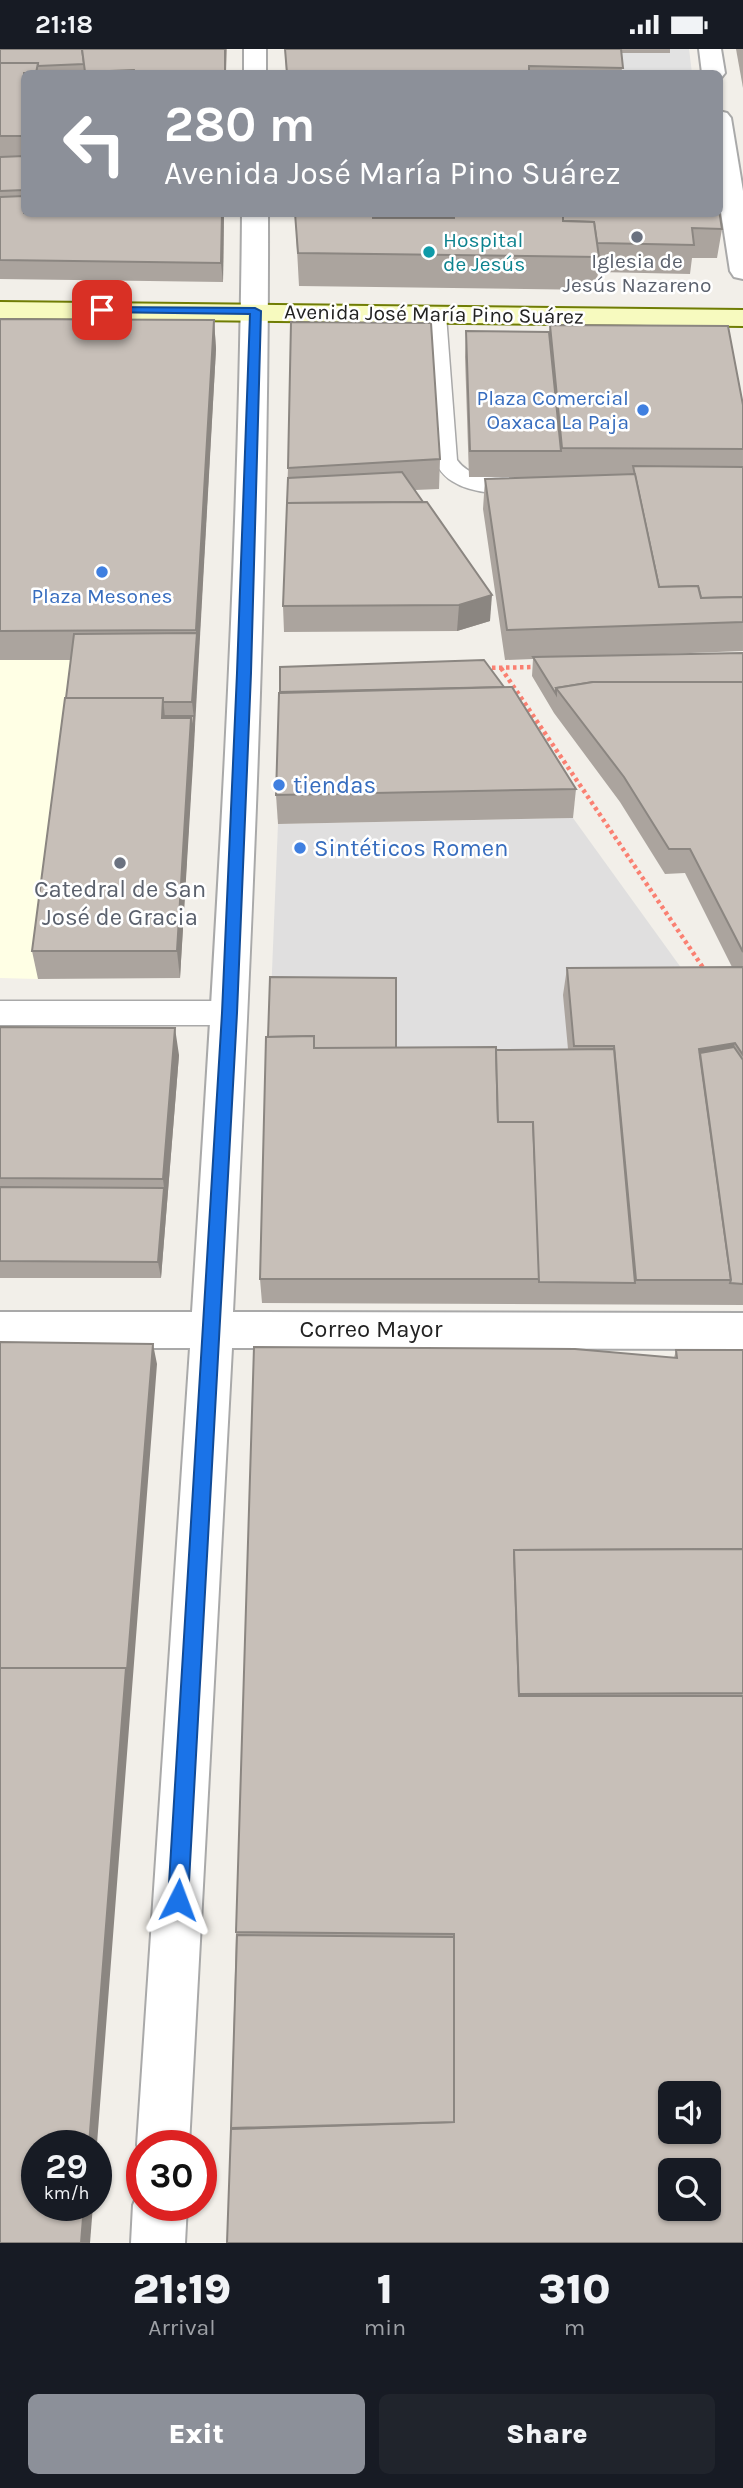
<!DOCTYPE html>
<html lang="en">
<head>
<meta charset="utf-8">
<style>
  body { margin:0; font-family:Karla,sans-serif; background:#20242c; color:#f1f3f6; height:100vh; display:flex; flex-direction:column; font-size:26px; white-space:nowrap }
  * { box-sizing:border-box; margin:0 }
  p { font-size:23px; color:#9ea1a6 }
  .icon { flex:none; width:38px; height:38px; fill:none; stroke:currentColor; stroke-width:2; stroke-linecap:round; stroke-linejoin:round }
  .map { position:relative; height:2194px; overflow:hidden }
  .details { display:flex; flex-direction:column; background:#171b24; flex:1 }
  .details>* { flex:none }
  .top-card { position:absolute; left:21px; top:21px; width:702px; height:147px; border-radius:10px; box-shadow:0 2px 5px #0004; background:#8c9099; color:#fff; overflow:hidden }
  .buttons { position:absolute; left:658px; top:2032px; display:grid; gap:14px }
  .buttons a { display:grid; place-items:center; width:63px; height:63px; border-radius:10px; background:#171b24; box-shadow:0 2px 5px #0004; font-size:35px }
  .speed { position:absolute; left:21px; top:2081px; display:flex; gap:14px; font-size:35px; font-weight:700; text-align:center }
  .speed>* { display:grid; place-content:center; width:91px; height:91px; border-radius:50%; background:#171b24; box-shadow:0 2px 5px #0004; line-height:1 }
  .speed small { font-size:18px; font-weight:400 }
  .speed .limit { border:10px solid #d22; background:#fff; color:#111 }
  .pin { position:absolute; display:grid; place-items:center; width:60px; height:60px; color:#fff; margin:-30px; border-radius:14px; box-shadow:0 4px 10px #0006 }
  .me { position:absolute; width:77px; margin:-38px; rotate:3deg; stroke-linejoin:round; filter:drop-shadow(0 0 5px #0008) }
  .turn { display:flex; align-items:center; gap:24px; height:147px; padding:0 28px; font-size:32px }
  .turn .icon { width:91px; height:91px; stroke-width:2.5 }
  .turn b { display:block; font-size:49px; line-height:60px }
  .eta { display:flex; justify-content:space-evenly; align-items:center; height:119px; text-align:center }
  .eta b { font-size:42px; font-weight:800; line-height:49px }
  .primary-button { display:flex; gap:14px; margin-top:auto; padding:14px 28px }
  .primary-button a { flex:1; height:80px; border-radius:10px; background:#8c9099; color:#fff; font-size:28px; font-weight:800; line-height:80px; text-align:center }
  .primary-button a+a { background:#20242c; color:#f1f3f6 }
  .status { display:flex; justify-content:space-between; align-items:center; height:49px; padding:0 35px; background:#171b24; direction:ltr }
  .status svg { height:19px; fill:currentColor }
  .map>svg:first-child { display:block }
</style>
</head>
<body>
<div class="status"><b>21:18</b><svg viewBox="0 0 49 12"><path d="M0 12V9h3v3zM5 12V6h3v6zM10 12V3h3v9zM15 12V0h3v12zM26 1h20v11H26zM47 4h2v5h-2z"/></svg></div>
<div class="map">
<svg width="743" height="2194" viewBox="0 0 743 2194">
  <rect width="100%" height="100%" fill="#f2efe9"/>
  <polygon fill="#e0dfdf" points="573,769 700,945 570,1024 396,1025 271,947 278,775"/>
  <polygon fill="#ffffe5" points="78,610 38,930 0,929 0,611"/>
  <polygon fill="#e2e2e2" points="669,0 689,0 692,24 617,24 615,4 669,4"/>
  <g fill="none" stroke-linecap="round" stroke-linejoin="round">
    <defs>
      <g id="pedestrian">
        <path d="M435,259L443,261L446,266L457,411C476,437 509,424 535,431L539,436L535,441C512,447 473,446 452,432C443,427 439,419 433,411L424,266L427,261Z"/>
        <polygon points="0,952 229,952 240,956 244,964 240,972 229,976 0,976"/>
      </g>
      <g id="minor">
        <rect x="244" y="0" width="22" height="24"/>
        <polygon points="699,0 721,0 725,24 721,29 719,24 702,24"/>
        <polygon points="719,62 727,64 731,69 743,142 743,230 734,228 730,222 719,150"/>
        <path d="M242,164H268C269,531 251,897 233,1263L743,1264V1300L232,1299L189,2096H142V2108L137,2096L190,1299H0V1263H192C215,898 239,531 242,164Z"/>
        <polygon points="141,2137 142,2156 187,2156 185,2194 131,2194 133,2156"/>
      </g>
      <polygon id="secondary" points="0,253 743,261 743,277 0,269"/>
    </defs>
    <use href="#pedestrian" stroke="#a9a9a9" stroke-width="3"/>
    <use href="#minor" stroke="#a9a9a9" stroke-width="4"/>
    <use href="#secondary" stroke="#707d05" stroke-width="4"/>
    <g stroke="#fa8072" stroke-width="4.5" stroke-dasharray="3.5 3.5" stroke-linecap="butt">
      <polyline points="485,619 536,618"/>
      <polyline points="501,619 706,923"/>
    </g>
    <use href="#pedestrian" fill="#fff" fill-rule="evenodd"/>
    <use href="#minor" fill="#fff" fill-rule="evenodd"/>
    <use href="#secondary" fill="#f7fabf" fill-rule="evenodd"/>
  </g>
  <g fill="#aba49e">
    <polygon points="0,0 227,0 226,24 24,24 24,164 224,164 223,233 0,230"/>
    <polygon points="285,0 670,0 670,4 621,4 622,24 286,24"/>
    <polygon points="736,0 743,0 743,39"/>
    <polygon points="295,164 373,164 373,169 451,169 451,164 719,164 722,180 717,209 692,209 690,225 598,223 596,241 299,237"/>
    <polygon points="0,270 214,271 216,300 180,929 38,930 32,902 71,611 0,611"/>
    <polygon points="550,276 743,356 743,602 638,606 743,604 743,1256 262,1254 260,1230 396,999 496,1001 568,1000 563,946 567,919 732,918 685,824 665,825 620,753 554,664 532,627 533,610 505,611 483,460 485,430 550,428 469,428 465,308 466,282 549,283"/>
    <polygon points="440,410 439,440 415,441 490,572 457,582 284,583 283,557 288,419"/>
    <polygon points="576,740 573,769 278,775 276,746"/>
    <polygon points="0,978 179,1006 161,1229 0,1229"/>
    <polygon points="676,1301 743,1301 743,2194 231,2079 236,1883 674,1309"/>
  </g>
  <g fill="#8b8681">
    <polygon points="222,164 224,164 223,233 221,214"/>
    <polygon points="214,271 216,300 195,678 192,653"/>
    <polygon points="492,546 490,572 457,582 459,556"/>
    <polygon points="163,649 166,678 162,669"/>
    <polygon points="194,667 195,678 194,698 180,929 177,902 191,669"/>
    <polygon points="175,979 179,1006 161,1229 158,1213 164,1139 163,1130"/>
    <polygon points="735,994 728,1021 698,1004 699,1000"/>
    <polygon points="153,1295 157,1315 96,2108 96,2096 89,2096 126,1619"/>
    <polygon points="84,2156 93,2156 90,2194 81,2194"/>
  </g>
  <g fill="#c7bfb8" stroke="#8b8681" stroke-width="2" fill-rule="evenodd">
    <polygon points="0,0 82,0 84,15 38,17 38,14 0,14"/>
    <polygon points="82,0 225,0 225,24 135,24 134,21 85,23"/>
    <polygon points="285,0 621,0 623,19 529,17 529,24 287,24"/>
    <polygon points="0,14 38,14 36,24 24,24 24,87 0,87"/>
    <polygon points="24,107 24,141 0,142 0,108"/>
    <polygon points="24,147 24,164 222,164 221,214 0,211 0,148"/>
    <polygon points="719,161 722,180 692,179 694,196 597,194 594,173 563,172 563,164 719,164"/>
    <polygon points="295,164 373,164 373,169 454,169 454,164 563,164 563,172 594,173 599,208 298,204"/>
    <polygon points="0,270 214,271 196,581 0,582"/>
    <polygon points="291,273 431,274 440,410 288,419"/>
    <polygon points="550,276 728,277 743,356 743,400 562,399"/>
    <polygon points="466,282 549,283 561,402 470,402"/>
    <polygon points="633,417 743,418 743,548 701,549 698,537 659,538"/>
    <polygon points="402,423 423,453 287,454 288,429"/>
    <polygon points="635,425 659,538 698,537 701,549 743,548 743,573 507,581 485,430"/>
    <polygon points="427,453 492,546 459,556 283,557 287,454"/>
    <polygon points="197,584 192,653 163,653 163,649 66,649 74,585"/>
    <polygon points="743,604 743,633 593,633 556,639 556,645 533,608"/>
    <polygon points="484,611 504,638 280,643 280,618"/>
    <polygon points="593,633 743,633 743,903 690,800 669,800 624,728 556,639"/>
    <polygon points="512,638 576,740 276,746 279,644"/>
    <polygon points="65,649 163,649 162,669 191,669 177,902 32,902"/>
    <polygon points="165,667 194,667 193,687 191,669 165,669"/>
    <polygon points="743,918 743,1006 735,994 699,1000 731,1231 636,1231 614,997 574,997 567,919"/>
    <polygon points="270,928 396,929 396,999 314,999 314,987 268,988"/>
    <polygon points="0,978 175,979 163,1130 0,1129"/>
    <polygon points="314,987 314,999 496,998 498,1073 533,1073 540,1230 260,1230 266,988"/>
    <polygon points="734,998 743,1011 743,1235 730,1234 731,1231 700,1004"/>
    <polygon points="614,1000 635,1234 539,1233 533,1073 498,1073 496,1001"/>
    <polygon points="0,1138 164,1139 158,1213 0,1212"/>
    <polygon points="0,1293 153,1295 127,1621 126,1619 0,1619"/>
    <path d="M254,1298L575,1300L677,1309L676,1301H743V1500L514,1501V1504L519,1647H743V2194H227L231,2080L454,2073V1885L236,1883ZM670,2044H709V2082H670ZM670,2121H709V2160H670Z"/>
    <polygon points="743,1500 743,1644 519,1645 514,1501"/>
    <polygon points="0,1619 126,1619 89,2096 37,2096 37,2156 84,2156 81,2194 0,2194"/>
    <polygon points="237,1886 454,1888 454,2073 231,2079"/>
  </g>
  <polygon fill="#1a73e8" stroke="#114b97" stroke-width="2" points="102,258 255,259 261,262 251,624 237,964 188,1851 185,1859 178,1862 171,1859 168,1851 222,964 237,624 250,265 98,263 98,259"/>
  <g fill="#6b7280" stroke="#fff" stroke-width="2.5">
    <circle cx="637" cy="188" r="7"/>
    <circle cx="120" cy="814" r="7"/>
  </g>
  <circle fill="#0f9aa8" stroke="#fff" stroke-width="2.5" cx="429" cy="203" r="7"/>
  <g fill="#3f7fe0" stroke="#fff" stroke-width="2.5">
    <circle cx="643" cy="361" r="7"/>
    <circle cx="102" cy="523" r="7"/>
    <circle cx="279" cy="736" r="7"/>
    <circle cx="300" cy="799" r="7"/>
  </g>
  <g text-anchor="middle" stroke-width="5" stroke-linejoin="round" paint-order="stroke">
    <g font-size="21" fill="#0d838f" stroke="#fff" text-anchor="start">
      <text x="443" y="198">Hospital<tspan x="443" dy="24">de Jesús</tspan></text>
    </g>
    <g font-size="21" fill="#5b616d" stroke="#fff">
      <text x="637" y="219">Iglesia de<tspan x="637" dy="24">Jesús Nazareno</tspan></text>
    </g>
    <g font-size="21" fill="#222" stroke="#fff">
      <text transform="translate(434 265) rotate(1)" y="7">Avenida José María Pino Suárez</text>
    </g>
    <g font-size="21" fill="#366cbe" stroke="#fff" text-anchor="end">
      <text x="629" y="356">Plaza Comercial<tspan x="629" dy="24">Oaxaca La Paja</tspan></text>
      <text x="102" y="554" text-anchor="middle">Plaza Mesones</text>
    </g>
    <g font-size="24" fill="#366cbe" stroke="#fff" text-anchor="start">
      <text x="293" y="744">tiendas</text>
      <text x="314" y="807">Sintéticos Romen</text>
    </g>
    <g font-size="24" fill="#5b616d" stroke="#fff">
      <text x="120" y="848">Catedral de San<tspan x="120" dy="28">José de Gracia</tspan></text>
    </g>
    <g font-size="24" fill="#222" stroke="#fff">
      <text x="371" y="1288">Correo Mayor</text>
    </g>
  </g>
</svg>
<div class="buttons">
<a><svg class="icon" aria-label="sound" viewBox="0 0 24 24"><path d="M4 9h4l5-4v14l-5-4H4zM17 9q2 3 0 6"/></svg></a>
<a><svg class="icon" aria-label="search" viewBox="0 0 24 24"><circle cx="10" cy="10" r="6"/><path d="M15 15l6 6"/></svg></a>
</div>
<div class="speed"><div>29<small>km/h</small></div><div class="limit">30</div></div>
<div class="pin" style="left:102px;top:261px;background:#d93025"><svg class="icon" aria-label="arrive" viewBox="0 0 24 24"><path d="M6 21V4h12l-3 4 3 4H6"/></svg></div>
<svg class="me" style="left:178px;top:1851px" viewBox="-20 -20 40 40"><path d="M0-17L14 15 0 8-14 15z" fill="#1a73e8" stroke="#fff" stroke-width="4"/></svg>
<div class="top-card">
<div class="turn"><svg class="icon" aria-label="left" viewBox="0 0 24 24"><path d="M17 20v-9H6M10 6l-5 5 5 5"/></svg><div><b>280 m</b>Avenida José María Pino Suárez</div></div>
</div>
</div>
<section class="details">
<div class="eta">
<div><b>21:19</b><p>Arrival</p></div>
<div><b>1</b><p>min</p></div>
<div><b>310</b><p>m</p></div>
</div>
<div class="primary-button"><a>Exit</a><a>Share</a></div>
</section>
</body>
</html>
